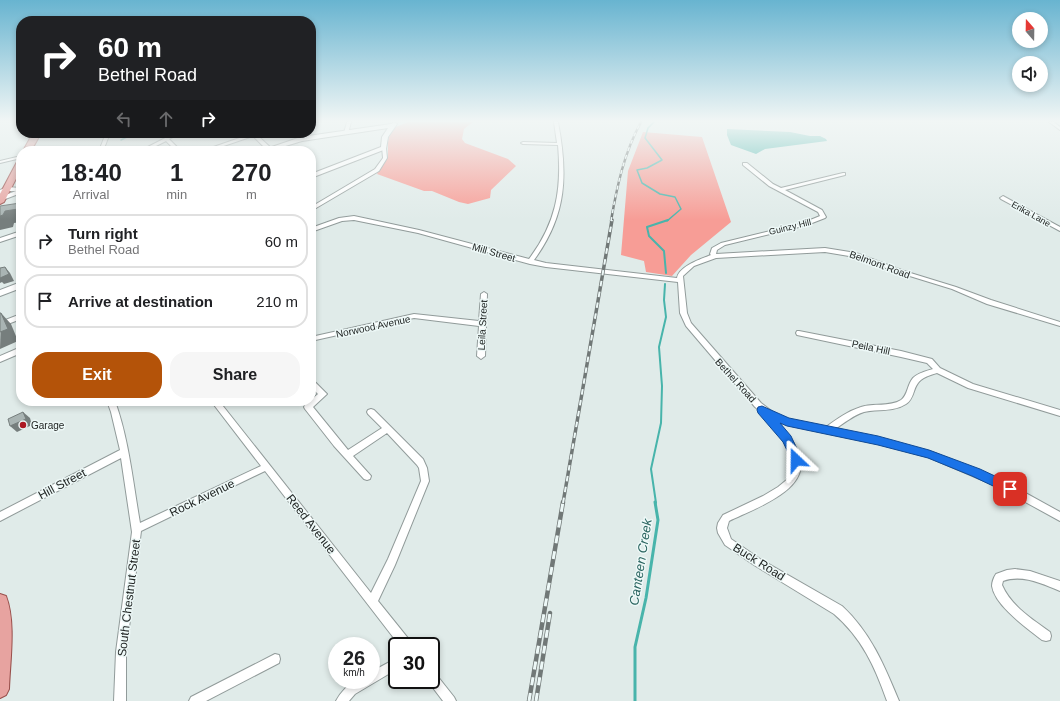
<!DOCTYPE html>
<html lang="en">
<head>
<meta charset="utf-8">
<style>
  body { margin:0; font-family:Arial,sans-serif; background:#f6f6f6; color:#202124; height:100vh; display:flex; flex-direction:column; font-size:15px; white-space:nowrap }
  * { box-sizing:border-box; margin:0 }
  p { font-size:13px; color:#757577 }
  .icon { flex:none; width:22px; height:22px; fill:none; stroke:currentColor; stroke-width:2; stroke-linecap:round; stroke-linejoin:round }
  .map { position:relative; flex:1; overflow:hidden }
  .side { position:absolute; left:16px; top:146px; width:300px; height:260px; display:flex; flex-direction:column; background:#fff; border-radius:16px; box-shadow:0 2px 6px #0003 }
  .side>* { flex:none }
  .guide { position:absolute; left:16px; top:16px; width:300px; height:122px; border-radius:16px; box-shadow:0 2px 6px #0003; background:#202124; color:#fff; overflow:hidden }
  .needle { width:26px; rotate:340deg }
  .tools { position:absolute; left:1012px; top:12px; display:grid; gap:8px }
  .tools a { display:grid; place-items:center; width:36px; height:36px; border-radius:50%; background:#fff; box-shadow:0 2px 6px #0003; font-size:20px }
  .speed { position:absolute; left:328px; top:637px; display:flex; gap:8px; font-size:20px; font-weight:700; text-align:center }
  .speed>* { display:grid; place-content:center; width:52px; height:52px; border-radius:50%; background:#fff; box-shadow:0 2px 6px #0003; line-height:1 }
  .speed small { font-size:10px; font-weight:400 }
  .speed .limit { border:2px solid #111; border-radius:6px; background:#fff; color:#111 }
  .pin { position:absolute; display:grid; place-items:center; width:34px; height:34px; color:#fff; margin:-17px; border-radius:8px; box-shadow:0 2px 6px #0006 }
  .me { position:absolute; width:44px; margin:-22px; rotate:337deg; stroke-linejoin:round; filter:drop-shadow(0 0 3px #0008) }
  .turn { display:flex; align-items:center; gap:14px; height:84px; padding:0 16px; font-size:18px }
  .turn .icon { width:52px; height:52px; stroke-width:2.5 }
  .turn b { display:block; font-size:28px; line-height:34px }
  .lanes { display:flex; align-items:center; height:38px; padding:0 16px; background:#0003; justify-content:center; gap:20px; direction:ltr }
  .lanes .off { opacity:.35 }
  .eta { display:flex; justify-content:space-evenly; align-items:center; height:68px; text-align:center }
  .eta b { font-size:24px; font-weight:700; line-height:28px }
  .cta { display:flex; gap:8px; margin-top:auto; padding:8px 16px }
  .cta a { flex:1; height:46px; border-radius:16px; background:#b45309; color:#fff; font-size:16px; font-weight:700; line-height:46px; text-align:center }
  .cta a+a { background:#f6f6f6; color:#202124 }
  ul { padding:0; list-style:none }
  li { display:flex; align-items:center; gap:12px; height:54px; margin:0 8px 6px; padding:0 8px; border:2px solid #e0e0e0; border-radius:16px }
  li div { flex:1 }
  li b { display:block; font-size:15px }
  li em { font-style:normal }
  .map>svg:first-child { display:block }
</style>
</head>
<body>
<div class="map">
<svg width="1060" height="701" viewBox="0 0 1060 701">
  <rect width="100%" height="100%" fill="#e0ebe9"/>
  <g fill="#f79d96">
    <polygon points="408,122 473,122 464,129 462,139 465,143 508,159 516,166 491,190 490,198 468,204 459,202 432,191 424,191 377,174 388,157 388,142 390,133 393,128"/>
    <polygon points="643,132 702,137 731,222 691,255 672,276 646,272 644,261 621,255 628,171"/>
  </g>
  <polygon fill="#48b4ab" points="727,129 790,132 810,136 820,136 826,139 827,141 765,149 756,154 731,145 727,135"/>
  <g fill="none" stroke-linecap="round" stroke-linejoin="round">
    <g stroke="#48b4ab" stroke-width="1.5">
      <polyline points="654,122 648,128 645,138 662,160 647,168 637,170 642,183 660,194 675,197 681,209 667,221"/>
      <polyline points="121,140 135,133"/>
    </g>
    <g stroke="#48b4ab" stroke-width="2">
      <polyline points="666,273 664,251 649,236 647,227 668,220"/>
      <polyline points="656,503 651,469 661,423 662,386 659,347 666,317 664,300 665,284"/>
    </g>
    <polyline stroke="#48b4ab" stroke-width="3" points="635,701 635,647 646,598 658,520 655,502"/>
    <defs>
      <g id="street">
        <polygon points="347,122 351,122 348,133 346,134 344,133"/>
        <path d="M554,122H558C568,175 567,215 534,260L546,263L677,278C679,266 701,259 711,255L710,254L712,248L721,243L803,223L820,216L818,212L769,186L743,165V163H747L773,184L781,188L843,173H845V175L785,190L822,210L826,217L825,218L807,225L725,245L717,250L716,254L825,248L856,253L904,271L956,287L991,300L1060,322V326L987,304L952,289L900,273L855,257L825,252L716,258L694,266L683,276L687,313L691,323L761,403L774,413L788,419L826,427C837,419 848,411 861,407C873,403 890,407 901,400C908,395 907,385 913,378C918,373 926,371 933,369L927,363L901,357L797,335L796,333L797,331H799L901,351L932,359L940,368L973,384L1060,410V416L968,388L937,373C931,375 922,377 918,383C913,389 914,399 906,404C894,412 878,409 864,412C854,415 844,423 835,429L878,438L932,452L1002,480L1060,512V521L996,486L928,457L878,444L787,425L777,421C785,431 795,442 799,455C812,490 753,509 729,521L727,528L731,539L760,559L842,606C871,633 884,665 899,701H887C875,667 862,638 834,614L754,565L725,545L718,533L717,528L718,523L723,515L763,496L778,487L789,478L793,469L791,455L783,440L765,418L764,416L765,415L755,407L686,326L680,313L678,282L546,267L530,264L418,233L354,220L342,221L311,232V228L339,218L354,216L419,230L529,259C556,223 562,190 558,145L523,144L521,143L523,142L557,143Z"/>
        <polygon points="1049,122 1054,122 1060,127 1060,130"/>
        <polygon points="106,133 110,133 103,151 99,151"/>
        <polygon points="175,133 180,133 169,139 181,151 176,151 166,141 146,151 140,151"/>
        <polygon points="250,133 261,133 257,135 271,148 271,150 267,150 253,136 209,151 202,151 251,134"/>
        <polygon points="382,147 386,148 387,158 379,171 311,211 311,207 375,169 383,158"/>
        <polygon points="21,156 21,158 0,163 0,161"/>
        <polygon points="7,187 21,188 21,193 0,201 0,197 16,191 8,191 0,194 0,190"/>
        <polygon points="1003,196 1060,227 1060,231 1001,199 1000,198"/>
        <polygon points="484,292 487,294 485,356 481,359 477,356 479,326 414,318 311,341 311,337 414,314 479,321 481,294"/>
        <polygon points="21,314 21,319 0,327 0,322"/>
        <polygon points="21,347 21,353 0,362 0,356"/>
        <path d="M311,380L314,381L327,394L313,407L348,450L382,428L368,414L367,412L368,410L371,409L374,410L423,459L427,468L429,481L395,565L378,601L411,642L412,646H400L265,471L141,531L126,652V701H114L116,652L132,532L121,458L0,521V512L120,450L111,412L107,401H115C129,440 133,483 140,523L261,466L211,401H219L371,593L388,559L421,481L419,468L417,465L387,433L353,456L371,476L370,479L367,480L364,479L334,446L305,409L304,407L305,405L318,394L311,387Z"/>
        <path d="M1015,569L1030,571L1060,581V591C1042,584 1023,574 1003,581L1002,585C1011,606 1032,619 1050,632L1051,636L1050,640L1046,641L1042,640C1027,628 995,606 992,586C992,582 994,577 996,574L1007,570Z"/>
        <polygon points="275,654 279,655 280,659 279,663 206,701 189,701 191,697"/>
        <path d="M397,658V669L355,694L349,701H336C340,693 349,683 357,680C361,679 367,680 371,680V672Z"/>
        <polygon points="431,672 435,673 454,697 456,701 443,701 427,680 431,680"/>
      </g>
      <g id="secondary">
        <polygon points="394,122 397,124 388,137 386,149 311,178 311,174 381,147 382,137 388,128 302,141 269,151 260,151 301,137 391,124"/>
        <polygon points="21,231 21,235 0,242 0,238"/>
        <polygon points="21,282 21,288 0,296 0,290"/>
      </g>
      <g id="primary">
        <polygon points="33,133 41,133 31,151 23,151"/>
        <polygon points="18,160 21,160 21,169 4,202 0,204 0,194"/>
        <path d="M0,594L6,596C16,622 10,661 9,689L6,695L0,698Z"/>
      </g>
    </defs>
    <use href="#street" stroke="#919b9a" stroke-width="2"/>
    <use href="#secondary" stroke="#919b9a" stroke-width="2"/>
    <use href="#primary" stroke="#984f4b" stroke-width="2"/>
    <use href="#street" fill="#fff" fill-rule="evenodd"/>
    <use href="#secondary" fill="#fff" fill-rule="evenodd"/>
    <use href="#primary" fill="#e7a3a0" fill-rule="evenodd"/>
    <defs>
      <path id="rail-far2" d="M611,221C617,186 624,153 641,122"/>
      <polyline id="rail-far1" points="563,503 612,220"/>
      <g id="rail">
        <polyline points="529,701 563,502"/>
        <polyline points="536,701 550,613"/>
      </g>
    </defs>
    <use href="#rail-far2" stroke="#717877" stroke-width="2.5"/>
    <use href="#rail-far1" stroke="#717877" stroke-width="3.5"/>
    <use href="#rail" stroke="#717877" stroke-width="4.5"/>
    <use href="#rail-far2" stroke="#edf8f7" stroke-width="1.5" stroke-dasharray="4" stroke-linecap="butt"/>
    <use href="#rail-far1" stroke="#edf8f7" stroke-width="2" stroke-dasharray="5.5" stroke-linecap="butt"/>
    <use href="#rail" stroke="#edf8f7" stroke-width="3" stroke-dasharray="8" stroke-linecap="butt"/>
  </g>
  <g fill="#767e7d">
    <polygon points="20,203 21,204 21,222 14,223 13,227 0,230 0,216 5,211"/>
    <polygon points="5,267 10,273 14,281 4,284 2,282 0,283 0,278"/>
    <polygon points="1,313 11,324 18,341 0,349"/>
    <polygon points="23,412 30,418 32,425 17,432 10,426"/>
  </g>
  <g fill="#a9b4b3" stroke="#767e7d">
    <polygon points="20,203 18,209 5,211 3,215 0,216 0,206"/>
    <polygon points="5,267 9,274 0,278 0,268"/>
    <polygon points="0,313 1,313 8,329 0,332"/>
    <polygon points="23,412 26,419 10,426 8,419"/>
  </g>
  <linearGradient id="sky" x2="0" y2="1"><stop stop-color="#68b4d0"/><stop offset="0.55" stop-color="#f1f6f5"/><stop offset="1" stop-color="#f1f6f5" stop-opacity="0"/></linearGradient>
  <rect width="1060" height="220" fill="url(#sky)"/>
  <polygon fill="#1a73e8" stroke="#114b97" points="762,406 789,418 878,436 929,450 980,469 1014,485 1016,489 1014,493 1010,494 972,476 928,458 878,445 787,426 780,423 791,436 802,460 800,463 796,465 793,463 783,442 758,413 757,410 758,407"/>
  <circle fill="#ac1823" stroke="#edf8f7" stroke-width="1.5" cx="23" cy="425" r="4"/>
  <g text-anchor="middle" stroke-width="3" stroke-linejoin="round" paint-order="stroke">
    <g font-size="9" fill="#222625" stroke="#edf8f7">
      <text transform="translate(1031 214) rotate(29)" y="3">Erika Lane</text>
      <text transform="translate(790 227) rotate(-14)" y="3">Guinzy Hill</text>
    </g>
    <g font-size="10" fill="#222625" stroke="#edf8f7">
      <text transform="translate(494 252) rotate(16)" y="4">Mill Street</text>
      <text transform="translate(880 264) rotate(20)" y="4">Belmont Road</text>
      <text transform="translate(482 325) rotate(-87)" y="4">Leila Street</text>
      <text transform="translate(373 326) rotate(-12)" y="4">Norwood Avenue</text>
      <text transform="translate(871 347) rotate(12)" y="4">Peila Hill</text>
      <text transform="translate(736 380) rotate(48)" y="4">Bethel Road</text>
    </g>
    <g font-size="10" fill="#222625" stroke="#edf8f7" text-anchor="start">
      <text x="31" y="429">Garage</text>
    </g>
    <g font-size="12" fill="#222625" stroke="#edf8f7">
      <text transform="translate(62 484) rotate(-28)" y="4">Hill Street</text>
      <text transform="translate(202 498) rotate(-26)" y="4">Rock Avenue</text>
      <text transform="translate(311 524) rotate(52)" y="4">Reed Avenue</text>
      <text transform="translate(759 562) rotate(32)" y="4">Buck Road</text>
      <text transform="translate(129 598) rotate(-83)" y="4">South Chestnut Street</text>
    </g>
    <g font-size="13" font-style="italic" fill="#28635e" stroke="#edf8f7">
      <text transform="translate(640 562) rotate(-81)" y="5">Canteen Creek</text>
    </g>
  </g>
</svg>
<div class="tools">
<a><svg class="needle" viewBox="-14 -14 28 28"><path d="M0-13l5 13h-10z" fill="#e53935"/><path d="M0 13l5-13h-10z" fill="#757577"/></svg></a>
<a><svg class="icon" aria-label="sound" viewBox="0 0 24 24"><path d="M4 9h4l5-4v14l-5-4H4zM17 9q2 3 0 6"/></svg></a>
</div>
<div class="speed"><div>26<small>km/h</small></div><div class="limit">30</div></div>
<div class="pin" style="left:1010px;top:489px;background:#d93025"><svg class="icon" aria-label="arrive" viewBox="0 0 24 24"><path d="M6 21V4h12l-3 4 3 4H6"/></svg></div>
<svg class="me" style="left:796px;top:460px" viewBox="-20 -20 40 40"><path d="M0-17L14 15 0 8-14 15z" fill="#1a73e8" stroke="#fff" stroke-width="4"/></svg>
<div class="guide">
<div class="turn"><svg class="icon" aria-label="right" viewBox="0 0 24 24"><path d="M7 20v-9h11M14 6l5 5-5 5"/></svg><div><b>60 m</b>Bethel Road</div></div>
<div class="lanes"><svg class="icon off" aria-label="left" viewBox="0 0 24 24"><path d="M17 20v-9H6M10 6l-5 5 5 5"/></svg><svg class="icon off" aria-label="ahead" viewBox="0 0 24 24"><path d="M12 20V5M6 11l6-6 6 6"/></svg><svg class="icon" aria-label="right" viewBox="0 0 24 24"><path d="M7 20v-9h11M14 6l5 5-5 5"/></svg></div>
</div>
<section class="side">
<div class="eta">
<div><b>18:40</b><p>Arrival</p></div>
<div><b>1</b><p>min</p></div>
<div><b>270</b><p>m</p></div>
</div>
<ul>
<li><svg class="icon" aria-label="right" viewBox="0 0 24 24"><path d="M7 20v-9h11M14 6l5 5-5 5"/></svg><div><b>Turn right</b><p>Bethel Road</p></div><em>60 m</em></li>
<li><svg class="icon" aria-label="arrive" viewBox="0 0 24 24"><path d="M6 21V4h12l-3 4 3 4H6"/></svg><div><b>Arrive at destination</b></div><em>210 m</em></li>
</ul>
<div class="cta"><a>Exit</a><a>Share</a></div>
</section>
</div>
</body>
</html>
